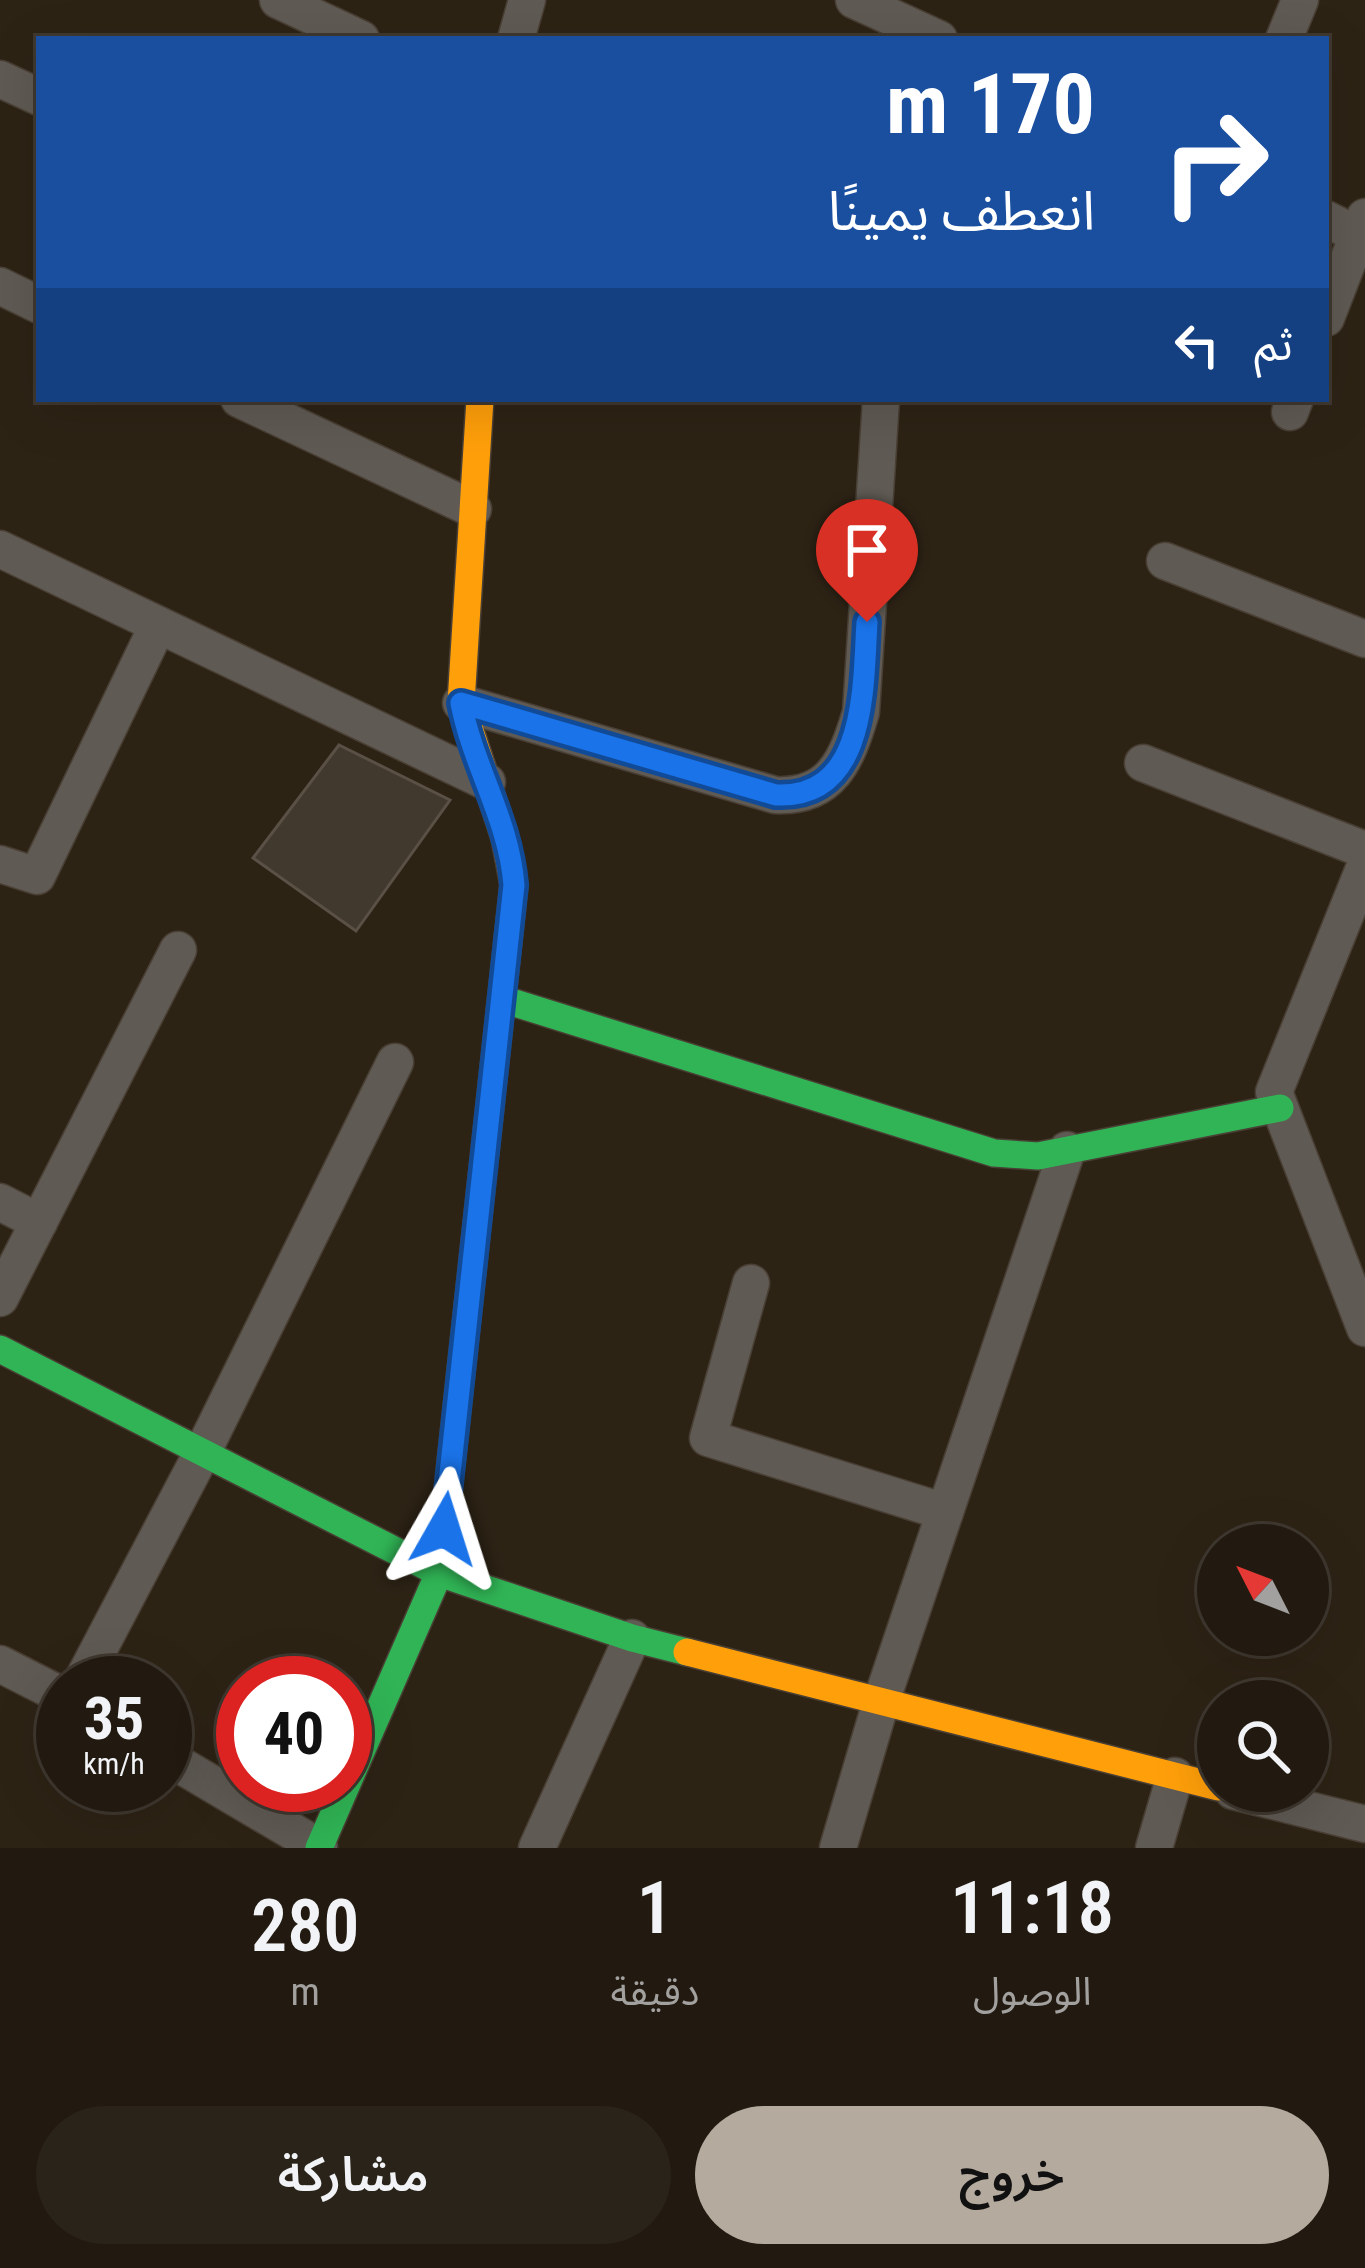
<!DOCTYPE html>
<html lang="ar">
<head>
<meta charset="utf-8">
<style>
  body { margin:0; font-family:"Roboto Condensed","Noto Sans Arabic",sans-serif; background:#2a2319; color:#f1f3f6; direction:rtl; height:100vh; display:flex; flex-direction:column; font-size:45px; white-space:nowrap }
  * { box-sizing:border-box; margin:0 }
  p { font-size:39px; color:#a2a19f }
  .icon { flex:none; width:66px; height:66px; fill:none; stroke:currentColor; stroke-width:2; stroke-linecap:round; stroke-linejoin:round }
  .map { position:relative; height:1848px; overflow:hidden; direction:ltr }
  .side { display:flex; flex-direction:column; background:#221a10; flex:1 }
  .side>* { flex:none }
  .banner { position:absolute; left:36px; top:36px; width:1293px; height:366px; border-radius:0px; box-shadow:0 12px 48px #0002,0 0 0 3px #3f3830; direction:rtl; background:#1a4fa0; color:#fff; overflow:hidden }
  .needle { width:78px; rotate:312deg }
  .fabs { position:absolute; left:1197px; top:1524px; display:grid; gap:24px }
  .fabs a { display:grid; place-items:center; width:132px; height:132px; border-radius:50%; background:#221a10; box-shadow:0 12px 48px #0002,0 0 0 3px #3f3830; font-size:60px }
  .speed { position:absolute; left:36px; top:1656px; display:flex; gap:24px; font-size:60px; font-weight:700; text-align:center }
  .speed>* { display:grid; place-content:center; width:156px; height:156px; border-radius:50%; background:#221a10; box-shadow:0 12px 48px #0002,0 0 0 3px #3f3830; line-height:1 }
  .speed small { font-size:30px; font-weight:400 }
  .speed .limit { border:18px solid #d22; background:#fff; color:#111 }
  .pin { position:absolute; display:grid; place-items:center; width:102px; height:102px; color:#fff; margin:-123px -51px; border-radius:50% 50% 50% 0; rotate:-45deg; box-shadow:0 0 12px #0007 }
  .pin .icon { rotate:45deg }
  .me { position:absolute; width:132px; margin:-66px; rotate:6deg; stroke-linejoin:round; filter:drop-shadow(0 0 9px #0008) }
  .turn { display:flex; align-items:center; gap:42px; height:252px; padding:0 36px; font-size:54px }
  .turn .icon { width:156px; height:156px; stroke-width:2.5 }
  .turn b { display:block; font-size:84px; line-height:102px }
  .then { display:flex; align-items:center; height:114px; padding:0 36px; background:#0003; gap:24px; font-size:45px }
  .eta { display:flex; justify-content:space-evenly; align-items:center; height:204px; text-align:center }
  .eta b { font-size:72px; font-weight:600; line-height:84px }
  .action { display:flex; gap:24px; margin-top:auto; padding:24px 36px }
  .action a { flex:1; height:138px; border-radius:72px; background:#b5aa9e; color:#111; font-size:48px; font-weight:600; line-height:138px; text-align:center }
  .action a+a { background:#2a2319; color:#f1f3f6 }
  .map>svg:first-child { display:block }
</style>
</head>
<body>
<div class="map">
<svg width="1365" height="1848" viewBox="0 0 1365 1848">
  <rect width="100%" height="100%" fill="#2d2315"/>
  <polygon fill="#41392e" stroke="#5a5045" stroke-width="3" points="339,745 450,800 356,931 253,858"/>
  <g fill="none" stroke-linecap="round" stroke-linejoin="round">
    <defs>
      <g id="street">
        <polyline points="278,0 361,39"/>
        <polyline points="854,0 939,39"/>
        <polyline points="516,39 527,0"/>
        <polyline points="1284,39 1300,0"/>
        <polyline points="0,79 39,97"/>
        <polyline points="1326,219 1358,235 1365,243"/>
        <polyline points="0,286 39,305"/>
        <polyline points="1326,318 1365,217"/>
        <polyline points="239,399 473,509"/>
        <polyline points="1290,412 1295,399"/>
        <polyline points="0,549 487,782"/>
        <polyline points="1165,561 1365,639"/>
        <path d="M461,703L775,795C832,798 847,759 861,712L881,399"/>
        <polyline points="1143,763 1365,850"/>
        <polyline points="0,864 37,876 158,625"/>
        <polyline points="1365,866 1274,1092 1365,1328"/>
        <polyline points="0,1202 39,1222"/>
        <polyline points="751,1283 708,1438 945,1512"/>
        <polyline points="0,1298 178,950"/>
        <polyline points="0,1664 63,1696"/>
        <polyline points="81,1683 202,1453 395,1062"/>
        <polyline points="165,1756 319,1847"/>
        <polyline points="1233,1791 1365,1824"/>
        <polyline points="537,1848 632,1638"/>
        <polyline points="838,1848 881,1702 1067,1150"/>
        <polyline points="1154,1848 1175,1776"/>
      </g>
      <g id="fast">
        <polyline points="502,999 994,1153 1038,1156 1280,1108"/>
        <polyline points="0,1349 439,1573 632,1638 687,1652"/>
        <polyline points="319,1848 439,1573 461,1371"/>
      </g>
      <g id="slow">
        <polyline points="461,1371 514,885 505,838 461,703 480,399"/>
        <polyline points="687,1652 1218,1787"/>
      </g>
    </defs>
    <use href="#street" stroke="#493f34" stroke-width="39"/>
    <use href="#fast" stroke="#493f34" stroke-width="30"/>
    <use href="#slow" stroke="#493f34" stroke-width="30"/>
    <use href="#street" stroke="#5f5a53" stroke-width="36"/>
    <use href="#fast" stroke="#30b455" stroke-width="27"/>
    <use href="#slow" stroke="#ff9f0a" stroke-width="27"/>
  </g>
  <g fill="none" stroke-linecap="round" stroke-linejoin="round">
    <defs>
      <path id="route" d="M444,1529L514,885C509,820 473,766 461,703L776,795C867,799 863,687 867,622"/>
    </defs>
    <use href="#route" stroke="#114b97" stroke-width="30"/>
    <use href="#route" stroke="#1a73e8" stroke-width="21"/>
  </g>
</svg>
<div class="fabs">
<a><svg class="needle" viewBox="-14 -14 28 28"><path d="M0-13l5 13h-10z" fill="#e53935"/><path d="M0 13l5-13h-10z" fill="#a2a19f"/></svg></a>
<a><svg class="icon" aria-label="search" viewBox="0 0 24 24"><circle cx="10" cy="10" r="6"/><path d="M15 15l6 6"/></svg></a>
</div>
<div class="speed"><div>35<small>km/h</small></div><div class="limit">40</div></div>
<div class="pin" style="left:867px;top:622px;background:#d93025"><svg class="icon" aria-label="arrive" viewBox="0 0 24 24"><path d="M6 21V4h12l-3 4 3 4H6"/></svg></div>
<svg class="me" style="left:444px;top:1529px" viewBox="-20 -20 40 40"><path d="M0-17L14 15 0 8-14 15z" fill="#1a73e8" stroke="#fff" stroke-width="4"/></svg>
<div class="banner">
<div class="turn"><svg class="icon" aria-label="right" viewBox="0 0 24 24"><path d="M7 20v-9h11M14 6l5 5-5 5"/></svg><div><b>170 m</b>انعطف يمينًا</div></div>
<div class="then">ثم<svg class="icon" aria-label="left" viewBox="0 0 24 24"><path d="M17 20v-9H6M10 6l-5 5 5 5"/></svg></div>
</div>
</div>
<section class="side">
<div class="eta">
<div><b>11:18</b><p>الوصول</p></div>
<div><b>1</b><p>دقيقة</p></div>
<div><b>280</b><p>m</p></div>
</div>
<div class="action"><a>خروج</a><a>مشاركة</a></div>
</section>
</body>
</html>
